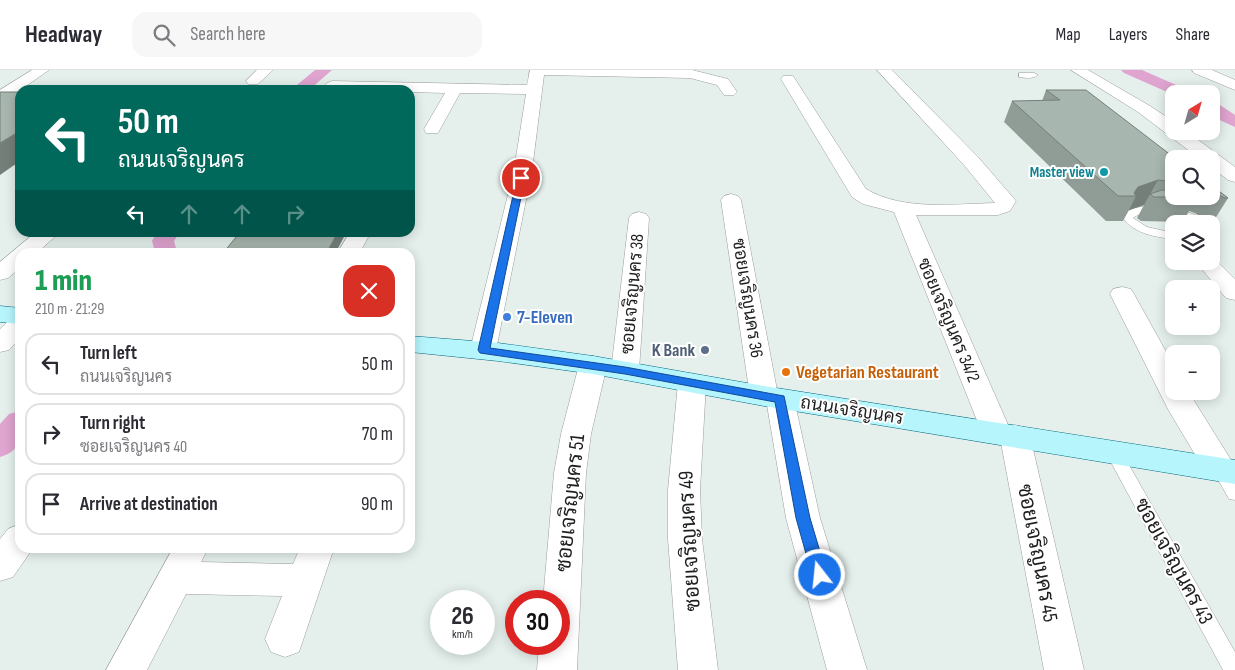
<!DOCTYPE html>
<html lang="en">
<head>
<meta charset="utf-8">
<style>
  body { margin:0; font-family:"Sofia Sans Condensed",Sarabun,sans-serif; background:#f7f7f7; color:#2b2b33; height:100vh; display:flex; flex-direction:column; font-size:19px; white-space:nowrap }
  * { box-sizing:border-box; margin:0 }
  p { font-size:16px; color:#7c7c81 }
  .icon { flex:none; width:28px; height:28px; fill:none; stroke:currentColor; stroke-width:2; stroke-linecap:round; stroke-linejoin:round }
  .map { position:relative; flex:1; overflow:hidden }
  .side { position:absolute; left:15px; top:178px; width:400px; height:305px; display:flex; flex-direction:column; background:#fff; border-radius:15px; box-shadow:0 2px 12px #0003 }
  .side>* { flex:none }
  .top-card { position:absolute; left:15px; top:15px; width:400px; height:152px; border-radius:15px; box-shadow:0 2px 12px #0003; background:#00695c; color:#fff; overflow:hidden }
  .needle { width:32px; rotate:37deg }
  .fabs { position:absolute; left:1165px; top:15px; display:grid; gap:10px }
  .fabs a { display:grid; place-items:center; width:55px; height:55px; border-radius:10px; background:#fff; box-shadow:0 2px 12px #0003; font-size:25px }
  .speed { position:absolute; left:430px; top:520px; display:flex; gap:10px; font-size:25px; font-weight:700; text-align:center }
  .speed>* { display:grid; place-content:center; width:65px; height:65px; border-radius:50%; background:#fff; box-shadow:0 2px 12px #0003; line-height:1 }
  .speed small { font-size:12px; font-weight:400 }
  .speed .limit { border:8px solid #d22; background:#fff; color:#111 }
  .pin { position:absolute; display:grid; place-items:center; width:42px; height:42px; color:#fff; margin:-21px; border:2px solid #fff; border-radius:50%; box-shadow:0 1px 5px #0007 }
  .me { position:absolute; width:55px; margin:-28px; rotate:344deg; stroke-linejoin:round; filter:drop-shadow(0 0 4px #0008) }
  .turn { display:flex; align-items:center; gap:18px; height:105px; padding:0 20px; font-size:22px }
  .turn .icon { width:65px; height:65px; stroke-width:2.5 }
  .turn b { display:block; font-size:35px; line-height:42px }
  .lanes { display:flex; align-items:center; height:48px; padding:0 20px; background:#0003; justify-content:center; gap:25px; direction:ltr }
  .lanes .off { opacity:.35 }
  .round { display:grid; place-items:center; flex:none; width:52px; height:52px; border-radius:15px; background:#f7f7f7 }
  .head { display:flex; align-items:center; justify-content:space-between; height:85px; padding:0 20px }
  h1 { font-size:30px; font-weight:800; line-height:38px; color:#1e9e55 }
  ul { padding:0; list-style:none }
  li { display:flex; align-items:center; gap:15px; height:62px; margin:0 10px 8px; padding:0 10px; border:2px solid #e1e1e2; border-radius:15px }
  li div { flex:1 }
  li b { display:block; font-size:19px }
  li em { font-style:normal }
  header { display:flex; align-items:center; gap:30px; box-sizing:border-box; height:70px; padding:0 25px; background:#fff; border-bottom:1px solid #e1e1e2 }
  header strong { font-size:24px }
  nav { display:flex; gap:28px; margin-inline-start:auto; font-size:18px }
  .search { width:350px; height:45px; background:#f7f7f7; display:flex; align-items:center; gap:12px; box-sizing:border-box; padding:0 18px; border-radius:15px; color:#7c7c81; font-size:19px }
  .map>svg:first-child { display:block }
</style>
</head>
<body>
<header>
<strong>Headway</strong>
<div class="search"><svg class="icon" aria-label="search" viewBox="0 0 24 24"><circle cx="10" cy="10" r="6"/><path d="M15 15l6 6"/></svg>Search here</div>
<nav><a>Map</a><a>Layers</a><a>Share</a></nav>
</header>
<div class="map">
<svg width="1235" height="600" viewBox="0 0 1235 600">
  <rect width="100%" height="100%" fill="#e5f0ed"/>
  <g fill="none" stroke-linecap="round" stroke-linejoin="round">
    <g fill="#dfa4cf" fill-rule="evenodd">
      <polygon points="315,0 332,0 309,20 291,20"/>
      <polygon points="1121,0 1142,0 1190,21 1192,24 1174,24 1174,25 1124,3"/>
      <polygon points="1211,32 1217,33 1235,45 1235,57 1211,46"/>
      <polygon points="157,162 180,162 174,171 177,182 155,182 152,171"/>
      <path d="M20,341C20,363 26,379 0,387V354L9,344Z"/>
    </g>
    <defs>
      <g id="service">
        <path d="M1019,3H1034L1038,5C1034,9 1025,8 1019,7Z"/>
        <path d="M1145,136C1165,136 1193,139 1208,154C1204,154 1199,155 1196,154C1177,150 1153,133 1133,148L1147,157L1174,163V169C1155,167 1135,164 1123,148C1126,139 1136,138 1145,136Z"/>
        <polygon points="1114,377 1120,379 1235,582 1235,600 1223,600 1106,383 1108,379"/>
        <polygon points="1220,393 1226,395 1235,410 1235,430 1229,429 1212,399 1214,395"/>
      </g>
      <g id="minor">
        <polygon points="32,0 49,0 6,30 0,32 0,20"/>
        <polygon points="257,0 273,0 258,14 248,14 246,11"/>
        <polygon points="530,0 692,0 728,9 737,22 734,25 724,25 717,15 690,8 544,5 532,100 496,280 492,286 483,288 474,286 470,280 514,100 526,24 460,23 438,63 426,63 424,59 445,23 410,22 410,20 330,20 324,16 327,13 332,11 527,15"/>
        <path d="M877,0H892L978,87L1016,131L1010,141L998,145H916L1009,357L1015,355L1026,358L1030,366L1084,600H1044L1001,373L997,374L986,371L982,363L894,142L863,134L852,127L781,9L783,6H793L866,119C903,141 954,134 995,133L964,95Z"/>
        <polygon points="1071,0 1088,0 1150,36 1174,52 1174,61 1186,61 1235,97 1235,112 1228,110 1211,97 1211,89 1200,89 1138,42"/>
        <polygon points="1192,0 1212,0 1235,10 1235,20 1194,3"/>
        <polygon points="731,124 738,126 741,130 777,320 790,322 794,329 820,448 867,600 827,600 786,448 767,335 754,333 750,326 721,130 724,126"/>
        <polygon points="639,142 646,144 649,148 639,301 635,307 625,310 615,307 611,301 629,148 632,144"/>
        <polygon points="36,162 60,162 38,182 20,182 20,198 8,208 0,210 0,192"/>
        <polygon points="350,162 371,162 360,182 338,182"/>
        <polygon points="1211,185 1235,209 1235,230 1226,228 1195,191 1211,191"/>
        <polygon points="1122,217 1131,219 1134,224 1174,296 1174,321 1188,321 1231,390 1235,397 1231,408 1220,411 1209,408 1169,341 1110,224 1113,219"/>
        <polygon points="20,245 20,268 9,280 0,282 0,259 11,248"/>
        <polygon points="593,286 603,289 607,295 591,364 586,403 577,600 537,600 539,574 559,574 559,531 543,531 554,403 561,364 579,295 583,289"/>
        <polygon points="692,304 702,306 706,313 700,420 702,469 718,600 678,600 668,469 668,420 678,313 682,306"/>
        <polygon points="20,454 20,478 33,478 13,507 0,511 0,469 8,459"/>
        <polygon points="173,478 208,478 201,492 293,494 300,478 334,478 299,582 285,587 271,582 265,569 282,526 186,524 147,600 106,600"/>
      </g>
      <g id="secondary">
        <polygon points="0,236 20,238 20,254 0,252"/>
        <polygon points="410,266 498,273 593,286 764,316 1235,390 1235,414 764,336 593,304 498,291 410,282"/>
      </g>
    </defs>
    <use href="#service" stroke="#9c9c9c" stroke-width="1"/>
    <use href="#minor" stroke="#9c9c9c" stroke-width="1"/>
    <use href="#secondary" stroke="#01687b" stroke-width="1"/>
    <use href="#service" fill="#fff" fill-rule="evenodd"/>
    <use href="#minor" fill="#fff" fill-rule="evenodd"/>
    <use href="#secondary" fill="#b7f5fc" fill-rule="evenodd"/>
  </g>
  <polygon fill="#909d96" points="1046,20 1174,89 1174,126 1211,126 1211,115 1228,128 1213,152 1209,152 1195,143 1189,141 1183,152 1141,151 1137,148 1144,135 1129,140 1123,151 1106,151 1004,52 1012,31 1042,31"/>
  <g fill="#757f7a">
    <polygon points="20,61 20,91 0,105 0,73"/>
    <polygon points="1158,110 1144,135 1129,140 1136,126 1134,123 1138,117"/>
    <polygon points="338,162 344,162 345,165 336,182 327,182"/>
  </g>
  <g fill="#a7b6ae" stroke="#757f7a">
    <polygon points="1046,20 1086,20 1176,89 1174,89 1174,112 1158,110 1138,117 1134,123 1136,126 1118,126 1012,31 1060,30"/>
    <polygon points="0,22 20,22 20,61 0,73"/>
    <polygon points="1211,115 1228,128 1224,128 1211,120"/>
    <polygon points="1162,120 1170,120 1174,121 1174,126 1193,126 1197,127 1154,127 1150,124"/>
    <polygon points="240,162 338,162 327,182 224,182"/>
  </g>
  <polygon fill="#1a73e8" stroke="#114b97" points="521,106 525,108 490,278 625,297 784,326 810,448 827,505 825,510 820,512 814,510 812,505 796,448 775,332 625,304 480,283 478,280 517,108"/>
  <circle fill="#0f9aa8" stroke="#fff" stroke-width="2" cx="1104" cy="102" r="5"/>
  <circle fill="#3f7fe0" stroke="#fff" stroke-width="2" cx="507" cy="247" r="5"/>
  <circle fill="#5c6f8a" stroke="#fff" stroke-width="2" cx="705" cy="280" r="5"/>
  <circle fill="#e8710a" stroke="#fff" stroke-width="2" cx="786" cy="302" r="5"/>
  <g text-anchor="middle" stroke-width="4" stroke-linejoin="round" paint-order="stroke">
    <g font-size="15" font-weight="bold" fill="#0d838f" stroke="#fff" text-anchor="end">
      <text x="1094" y="107">Master view</text>
    </g>
    <g font-size="18" fill="#1f1f1f" stroke="#fff">
      <text transform="translate(632 224) rotate(-85)" y="6">ซอยเจริญนคร 38</text>
      <text transform="translate(748 228) rotate(81)" y="6">ซอยเจริญนคร 36</text>
      <text transform="translate(949 250) rotate(67)" y="6">ซอยเจริญนคร 34/2</text>
      <text transform="translate(852 340) rotate(9)" y="6">ถนนเจริญนคร</text>
    </g>
    <g font-size="18" font-weight="bold" fill="#366cbe" stroke="#fff" text-anchor="start">
      <text x="517" y="253">7-Eleven</text>
    </g>
    <g font-size="18" font-weight="bold" fill="#4e5e75" stroke="#fff" text-anchor="end">
      <text x="695" y="286">K Bank</text>
    </g>
    <g font-size="18" font-weight="bold" fill="#c56008" stroke="#fff" text-anchor="start">
      <text x="796" y="308">Vegetarian Restaurant</text>
    </g>
    <g font-size="21" fill="#1f1f1f" stroke="#fff">
      <text transform="translate(570 433) rotate(-84)" y="7">ซอยเจริญนคร 51</text>
      <text transform="translate(689 471) rotate(-93)" y="7">ซอยเจริญนคร 49</text>
      <text transform="translate(1038 483) rotate(79)" y="7">ซอยเจริญนคร 45</text>
      <text transform="translate(1174 491) rotate(61)" y="7">ซอยเจริญนคร 43</text>
    </g>
  </g>
</svg>
<div class="fabs">
<a><svg class="needle" viewBox="-14 -14 28 28"><path d="M0-13l5 13h-10z" fill="#e53935"/><path d="M0 13l5-13h-10z" fill="#7c7c81"/></svg></a>
<a><svg class="icon" aria-label="search" viewBox="0 0 24 24"><circle cx="10" cy="10" r="6"/><path d="M15 15l6 6"/></svg></a>
<a><svg class="icon" aria-label="layers" viewBox="0 0 24 24"><path d="M12 4l9 5-9 5-9-5zM3 14l9 5 9-5"/></svg></a>
<a>+</a>
<a>−</a>
</div>
<div class="speed"><div>26<small>km/h</small></div><div class="limit">30</div></div>
<div class="pin" style="left:521px;top:108px;background:#d93025"><svg class="icon" aria-label="arrive" viewBox="0 0 24 24"><path d="M6 21V4h12l-3 4 3 4H6"/></svg></div>
<svg class="me" style="left:820px;top:505px" viewBox="-20 -20 40 40"><circle r="17" fill="#1a73e8" stroke="#fff" stroke-width="3"/><path d="M0-11L8 9 0 5-8 9z" fill="#fff"/></svg>
<div class="top-card">
<div class="turn"><svg class="icon" aria-label="left" viewBox="0 0 24 24"><path d="M17 20v-9H6M10 6l-5 5 5 5"/></svg><div><b>50 m</b>ถนนเจริญนคร</div></div>
<div class="lanes"><svg class="icon" aria-label="left" viewBox="0 0 24 24"><path d="M17 20v-9H6M10 6l-5 5 5 5"/></svg><svg class="icon off" aria-label="ahead" viewBox="0 0 24 24"><path d="M12 20V5M6 11l6-6 6 6"/></svg><svg class="icon off" aria-label="ahead" viewBox="0 0 24 24"><path d="M12 20V5M6 11l6-6 6 6"/></svg><svg class="icon off" aria-label="right" viewBox="0 0 24 24"><path d="M7 20v-9h11M14 6l5 5-5 5"/></svg></div>
</div>
<section class="side">
<div class="head"><div><h1>1 min</h1><p>210 m · 21:29</p></div><a class="round" style="background:#d93025;color:#fff"><svg class="icon" aria-label="close" viewBox="0 0 24 24"><path d="M6 6l12 12M18 6L6 18"/></svg></a></div>
<ul>
<li><svg class="icon" aria-label="left" viewBox="0 0 24 24"><path d="M17 20v-9H6M10 6l-5 5 5 5"/></svg><div><b>Turn left</b><p>ถนนเจริญนคร</p></div><em>50 m</em></li>
<li><svg class="icon" aria-label="right" viewBox="0 0 24 24"><path d="M7 20v-9h11M14 6l5 5-5 5"/></svg><div><b>Turn right</b><p>ซอยเจริญนคร 40</p></div><em>70 m</em></li>
<li><svg class="icon" aria-label="arrive" viewBox="0 0 24 24"><path d="M6 21V4h12l-3 4 3 4H6"/></svg><div><b>Arrive at destination</b></div><em>90 m</em></li>
</ul>
</section>
</div>
</body>
</html>
